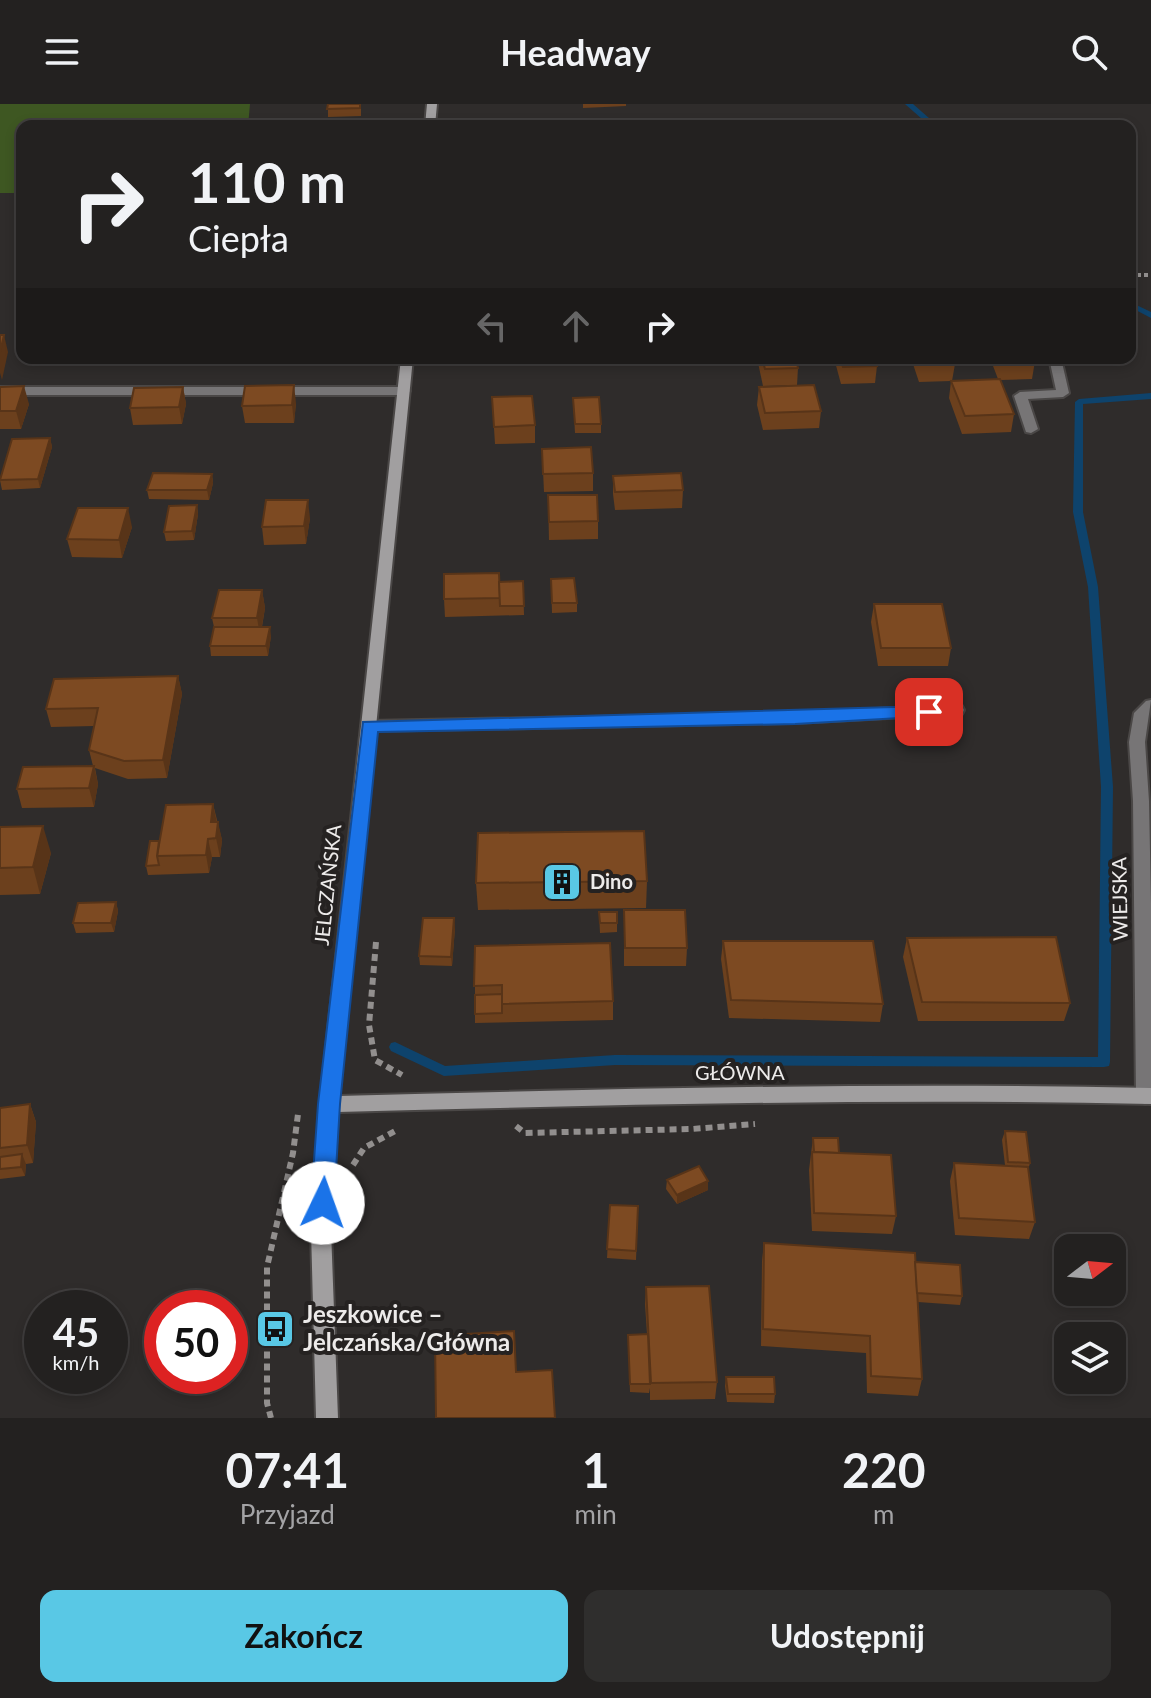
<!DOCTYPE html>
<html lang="pl">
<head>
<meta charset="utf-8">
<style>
  body { margin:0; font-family:Lato,sans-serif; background:#2f2e2d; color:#f1f3f6; height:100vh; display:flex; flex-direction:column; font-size:30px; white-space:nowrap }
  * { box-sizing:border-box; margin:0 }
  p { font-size:26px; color:#a3a3a5 }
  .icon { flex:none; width:44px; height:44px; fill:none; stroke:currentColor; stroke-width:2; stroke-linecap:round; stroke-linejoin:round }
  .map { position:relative; height:1314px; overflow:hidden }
  .details { display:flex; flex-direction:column; background:#232120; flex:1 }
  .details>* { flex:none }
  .banner { position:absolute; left:16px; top:16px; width:1120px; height:244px; border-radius:16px; box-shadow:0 4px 12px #0003,0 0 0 2px #403e3e; background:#232120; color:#f1f3f6; overflow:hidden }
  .needle { width:52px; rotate:74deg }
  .controls { position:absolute; left:1054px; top:1130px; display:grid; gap:16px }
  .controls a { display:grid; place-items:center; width:72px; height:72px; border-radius:16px; background:#232120; box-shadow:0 4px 12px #0003,0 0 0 2px #403e3e; font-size:40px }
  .speed { position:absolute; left:24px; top:1186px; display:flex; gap:16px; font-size:40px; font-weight:700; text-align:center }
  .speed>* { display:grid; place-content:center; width:104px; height:104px; border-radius:50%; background:#232120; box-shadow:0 4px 12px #0003,0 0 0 2px #403e3e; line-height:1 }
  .speed small { font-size:20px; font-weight:400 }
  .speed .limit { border:12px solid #d22; background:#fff; color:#111 }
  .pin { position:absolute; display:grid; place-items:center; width:68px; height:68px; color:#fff; margin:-34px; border-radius:16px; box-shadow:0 4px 12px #0006 }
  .me { position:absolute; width:88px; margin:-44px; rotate:3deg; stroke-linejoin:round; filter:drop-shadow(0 0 6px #0008) }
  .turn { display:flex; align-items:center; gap:28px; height:168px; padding:0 40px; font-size:36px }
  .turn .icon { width:104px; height:104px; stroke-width:2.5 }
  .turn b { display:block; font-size:56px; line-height:68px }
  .lanes { display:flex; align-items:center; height:76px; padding:0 40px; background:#0003; justify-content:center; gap:40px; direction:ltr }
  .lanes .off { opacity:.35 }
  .eta { display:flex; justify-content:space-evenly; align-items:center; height:136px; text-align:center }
  .eta b { font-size:48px; font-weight:700; line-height:56px }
  .cta { display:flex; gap:16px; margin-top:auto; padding:16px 40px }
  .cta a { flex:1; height:92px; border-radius:16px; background:#59c8e5; color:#111; font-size:32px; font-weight:700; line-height:92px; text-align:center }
  .cta a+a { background:#2f2e2d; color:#f1f3f6 }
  header { display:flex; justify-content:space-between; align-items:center; height:104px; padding:0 40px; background:#232120; font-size:36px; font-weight:700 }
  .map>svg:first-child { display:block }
</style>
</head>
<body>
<header><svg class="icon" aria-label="menu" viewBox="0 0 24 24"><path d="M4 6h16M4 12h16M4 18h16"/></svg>Headway<svg class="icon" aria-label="search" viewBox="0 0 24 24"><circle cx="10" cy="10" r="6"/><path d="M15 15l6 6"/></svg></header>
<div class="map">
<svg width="1151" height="1314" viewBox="0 0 1151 1314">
  <rect width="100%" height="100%" fill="#2f2c2b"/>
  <polygon fill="#3e5722" points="0,0 250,0 248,22 22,22 22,89 0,89"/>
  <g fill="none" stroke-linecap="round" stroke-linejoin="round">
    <g fill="#0e436c" fill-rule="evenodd">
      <polygon points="905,0 913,0 938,22 930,22"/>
      <polygon points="1130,198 1151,208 1151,214 1130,203"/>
      <polygon points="1151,289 1151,295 1083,300 1083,408 1098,483 1113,683 1110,958 1109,962 1104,963 615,961 444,972 391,947 389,943 391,939 395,938 445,962 615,951 1098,953 1101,683 1088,483 1073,408 1075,298 1079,295"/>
    </g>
    <defs>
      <g id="lane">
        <polygon points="1049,254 1061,254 1069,289 1063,293 1028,295 1038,325 1031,329 1026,328 1014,292 1020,288 1056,286"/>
        <polygon points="1151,596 1145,638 1149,697 1151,799 1151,998 1145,1000 1138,997 1136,992 1133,697 1129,638 1134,609 1146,597"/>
        <polygon points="956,601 962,602 964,606 962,610 795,619 369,627 361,622 369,617 795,609"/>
      </g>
      <polygon id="street" points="0,283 404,283 410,287 404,291 0,291"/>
      <g id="secondary">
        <polygon points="427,0 437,0 435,22 425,22"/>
        <path d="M401,254H413L339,992C610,985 880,978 1151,984V1000C880,994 609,1001 338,1008L331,1126L338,1314H316L311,1126L320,1000Z"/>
      </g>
    </defs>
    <use href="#lane" stroke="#4a4746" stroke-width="4"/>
    <use href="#street" stroke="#4a4746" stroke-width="4"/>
    <use href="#secondary" stroke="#4a4746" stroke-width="4"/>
    <polyline stroke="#928f8e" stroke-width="4" stroke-dasharray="4 3" stroke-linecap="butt" points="1130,171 1151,171"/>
    <g stroke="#928f8e" stroke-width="6" stroke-dasharray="7 5" stroke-linecap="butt">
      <polyline points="376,838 369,921 375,956 402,971"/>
      <polyline points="516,1022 525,1029 692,1025 755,1020"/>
      <polyline points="353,1061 364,1044 397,1026"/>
      <polyline points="271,1314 267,1299 267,1163 293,1049 298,1010"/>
    </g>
    <use href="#lane" fill="#777576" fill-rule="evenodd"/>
    <use href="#street" fill="#777576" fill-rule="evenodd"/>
    <use href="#secondary" fill="#a19fa0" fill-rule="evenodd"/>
  </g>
  <g fill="#6c401d">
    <polygon points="328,0 361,0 361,12 328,13"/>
    <polygon points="583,0 626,0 626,2 583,4"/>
    <polygon points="101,254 149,254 148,256 101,256"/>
    <polygon points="757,254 796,254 798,264 797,281 763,282"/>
    <polygon points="834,254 875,254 877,262 875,279 841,280"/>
    <polygon points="911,254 953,254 955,260 952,277 998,275 990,254 1034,254 1035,257 1032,275 1000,276 1014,310 1011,328 962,330 949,294 951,277 919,278"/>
    <polygon points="0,283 29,300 21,325 0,325"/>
    <polygon points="183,283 186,300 182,320 133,321 130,304"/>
    <polygon points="759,283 821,307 819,324 763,326 757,301"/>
    <polygon points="492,293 535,321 535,339 495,340"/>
    <polygon points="573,294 601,320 601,329 575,329"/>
    <polygon points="296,299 294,319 245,319 242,302"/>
    <polygon points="50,334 52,343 40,384 2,386 0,376"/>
    <polygon points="542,345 593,369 593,387 544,388"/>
    <polygon points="212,370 213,379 209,396 149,395 147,386"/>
    <polygon points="613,372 683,386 682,404 615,406 613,390"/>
    <polygon points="548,391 598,417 598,435 549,436"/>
    <polygon points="197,401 198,410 194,436 166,437 164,428"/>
    <polygon points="310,414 306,440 264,441 262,423"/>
    <polygon points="132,423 122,454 72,453 67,435"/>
    <polygon points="551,475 577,499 577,508 552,509"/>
    <polygon points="523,477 524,511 445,513 444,495 499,478"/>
    <polygon points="262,486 265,504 262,523 271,532 268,552 211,552 210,542 214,523 212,514"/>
    <polygon points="874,500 951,544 948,562 878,562 871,518"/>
    <polygon points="178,572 182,590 167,674 128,675 95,664 98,680 94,703 22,704 17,685 93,662 89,646 94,622 51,623 46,605"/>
    <polygon points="213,700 222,736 220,753 212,753 209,769 148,771 146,762 159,737"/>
    <polygon points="0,723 51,749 40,790 0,791"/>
    <polygon points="647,777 646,804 478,806 476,779"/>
    <polygon points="116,798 118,807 114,828 76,829 73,819"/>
    <polygon points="624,806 687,844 686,862 624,862"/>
    <polygon points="599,808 617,808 617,828 600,829"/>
    <polygon points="455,824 452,862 420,861 419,852"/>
    <polygon points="907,834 1070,899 1064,917 918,917 903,853"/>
    <polygon points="723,837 883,900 880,918 729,914 721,855"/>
    <polygon points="475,842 613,897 613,916 475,919"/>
    <polygon points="30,1000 36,1018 33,1059 26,1060 25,1072 0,1075 0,1004"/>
    <polygon points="1005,1027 1030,1059 1028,1066 1035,1118 1029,1135 955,1131 950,1077 954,1059 1005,1061 1002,1036"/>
    <polygon points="813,1034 839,1049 896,1112 892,1130 812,1127 809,1066"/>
    <polygon points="667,1076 708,1086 677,1100 666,1085"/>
    <polygon points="610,1101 638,1102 636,1156 607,1154"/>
    <polygon points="764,1139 915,1158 962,1192 960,1201 918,1198 922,1275 918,1292 867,1289 866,1249 761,1242 762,1157"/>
    <polygon points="646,1183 717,1278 715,1295 650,1296 650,1284 649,1289 630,1288 628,1231 647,1230 645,1200"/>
    <polygon points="726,1273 775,1290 774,1299 727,1298 725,1282"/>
  </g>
  <g fill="#583418">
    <polygon points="4,231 8,248 2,276 0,269 0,248"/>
    <polygon points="294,281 296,299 294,319 292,301"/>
    <polygon points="24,282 29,300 21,325 16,307"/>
    <polygon points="183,283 186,300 182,320 179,303"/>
    <polygon points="50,334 52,343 40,384 38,375"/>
    <polygon points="212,370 213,379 209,396 207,386"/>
    <polygon points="308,396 310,414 306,440 304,422"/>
    <polygon points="197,401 198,410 194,436 192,427"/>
    <polygon points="128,404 132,423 122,454 119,436"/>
    <polygon points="262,486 265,504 260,532 257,514"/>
    <polygon points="270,523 271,532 268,552 266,542"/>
    <polygon points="178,572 182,590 167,674 163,656"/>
    <polygon points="94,662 98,680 94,703 89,684"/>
    <polygon points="213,700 217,719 214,737 211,718"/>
    <polygon points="218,718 222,736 220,753 216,734"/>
    <polygon points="43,722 51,749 40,790 33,763"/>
    <polygon points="208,735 212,753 209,769 206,751"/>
    <polygon points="116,798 118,807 114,828 111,819"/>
    <polygon points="454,814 455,824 452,862 451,853"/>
    <polygon points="30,1000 36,1018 33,1059 27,1041"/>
    <polygon points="22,1050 26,1060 25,1072 21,1063"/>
    <polygon points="708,1077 708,1086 677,1100 677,1091"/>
  </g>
  <g fill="#7d4a22" stroke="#583418" stroke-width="2">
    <polygon points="328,0 360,0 360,4 327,5"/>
    <polygon points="0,231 4,231 0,248"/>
    <polygon points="762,254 796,254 798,264 765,265"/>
    <polygon points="840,254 875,254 877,262 843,263"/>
    <polygon points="919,254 953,254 955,260 922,261"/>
    <polygon points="999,254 1034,254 1035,257 1001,258"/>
    <polygon points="1000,275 1014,310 965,312 951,277"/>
    <polygon points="294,281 292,301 242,302 245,282"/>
    <polygon points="814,281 821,307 765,309 759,283"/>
    <polygon points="24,282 16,307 0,307 0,283"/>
    <polygon points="183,283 179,303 130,304 134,284"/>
    <polygon points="532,292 535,321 494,323 492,293"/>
    <polygon points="599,293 601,320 575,320 573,294"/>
    <polygon points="50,334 38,375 0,376 12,335"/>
    <polygon points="591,343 593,369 543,370 542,345"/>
    <polygon points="153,369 212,370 207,386 147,386"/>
    <polygon points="681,369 683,386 615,388 613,372"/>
    <polygon points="548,391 597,391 598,417 549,418"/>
    <polygon points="266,396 308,396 304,422 262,423"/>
    <polygon points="197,401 192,427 164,428 169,402"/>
    <polygon points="78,404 128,404 119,436 67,435"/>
    <polygon points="499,469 500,494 444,495 444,470"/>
    <polygon points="574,474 577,499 552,499 551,475"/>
    <polygon points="523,477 524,502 500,502 499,478"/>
    <polygon points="219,486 262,486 257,514 212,514"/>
    <polygon points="874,500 942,500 951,544 881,544"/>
    <polygon points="214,523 270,523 266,542 210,542"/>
    <polygon points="178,572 163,656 124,657 89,646 98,604 46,605 54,575"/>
    <polygon points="94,662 89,684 17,685 23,663"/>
    <polygon points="213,700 211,718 218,718 216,734 208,735 206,751 157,752 166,701"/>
    <polygon points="43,722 33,763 0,764 0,723"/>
    <polygon points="644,727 647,777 476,779 478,729"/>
    <polygon points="150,737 159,737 157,752 159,761 146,762"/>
    <polygon points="116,798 111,819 73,819 78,799"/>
    <polygon points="624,806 685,806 687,844 625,844"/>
    <polygon points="599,808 617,808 617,819 600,819"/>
    <polygon points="423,814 454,814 451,853 419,852"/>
    <polygon points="1056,833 1070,899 922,898 907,834"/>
    <polygon points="723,837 873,837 883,900 731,896"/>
    <polygon points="610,839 613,897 502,900 502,881 474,882 475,842"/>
    <polygon points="502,890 502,909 475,910 475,891"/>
    <polygon points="30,1000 27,1041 0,1044 0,1004"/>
    <polygon points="1005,1027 1026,1028 1030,1059 1008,1058"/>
    <polygon points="813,1034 838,1034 839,1049 814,1048"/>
    <polygon points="812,1048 891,1051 896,1112 814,1109"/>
    <polygon points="22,1050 21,1063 0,1065 0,1053"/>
    <polygon points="954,1059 1028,1063 1035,1118 959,1114"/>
    <polygon points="699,1062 708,1077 677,1091 667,1076"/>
    <polygon points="610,1101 638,1102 636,1147 607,1145"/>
    <polygon points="764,1139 915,1149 922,1275 871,1272 870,1232 763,1225"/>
    <polygon points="915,1158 960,1161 962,1192 917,1189"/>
    <polygon points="709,1182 717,1278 651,1279 646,1183"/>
    <polygon points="514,1227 516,1268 552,1266 555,1314 436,1314 435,1232"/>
    <polygon points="648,1230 650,1280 630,1280 628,1231"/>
    <polygon points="726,1273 774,1273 775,1290 728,1290"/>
  </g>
  <polygon fill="#1a73e8" stroke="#114b97" stroke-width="2" points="929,602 935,603 938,608 935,612 795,620 378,628 340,1000 334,1099 331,1106 323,1108 315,1106 311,1099 318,1000 363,618"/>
  <defs>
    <symbol id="building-square" viewBox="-11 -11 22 22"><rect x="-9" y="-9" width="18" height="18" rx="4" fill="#59c8e5" stroke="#252221"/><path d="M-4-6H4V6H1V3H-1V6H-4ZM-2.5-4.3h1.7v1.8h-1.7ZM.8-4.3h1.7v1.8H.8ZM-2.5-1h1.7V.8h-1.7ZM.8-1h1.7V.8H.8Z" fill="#111"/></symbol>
    <symbol id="bus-square" viewBox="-11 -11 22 22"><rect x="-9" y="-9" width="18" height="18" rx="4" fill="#59c8e5" stroke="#252221"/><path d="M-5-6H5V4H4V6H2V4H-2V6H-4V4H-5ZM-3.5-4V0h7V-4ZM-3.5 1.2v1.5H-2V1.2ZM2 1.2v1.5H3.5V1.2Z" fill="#111"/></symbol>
  </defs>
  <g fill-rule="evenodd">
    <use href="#building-square" x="540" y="756" width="44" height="44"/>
    <use href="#bus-square" x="253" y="1203" width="44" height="44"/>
  </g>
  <g text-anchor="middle" stroke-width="8" stroke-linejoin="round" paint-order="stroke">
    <g font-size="20" font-weight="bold" fill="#edebea" stroke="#252221" text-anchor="start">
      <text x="590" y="785">Dino</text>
    </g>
    <g font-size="20" fill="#edebea" stroke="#252221">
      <text transform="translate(328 781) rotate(-84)" y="7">JELCZAŃSKA</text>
      <text transform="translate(1120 795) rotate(-91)" y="7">WIEJSKA</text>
      <text x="740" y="976">GŁÓWNA</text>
    </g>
    <g font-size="24" font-weight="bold" fill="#edebea" stroke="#252221" text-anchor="start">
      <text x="303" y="1219">Jeszkowice –<tspan x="303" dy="28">Jelczańska/Główna</tspan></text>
    </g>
  </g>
</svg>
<div class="controls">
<a><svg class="needle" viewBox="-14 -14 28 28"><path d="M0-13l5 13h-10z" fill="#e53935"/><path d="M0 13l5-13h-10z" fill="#a3a3a5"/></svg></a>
<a><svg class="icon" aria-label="layers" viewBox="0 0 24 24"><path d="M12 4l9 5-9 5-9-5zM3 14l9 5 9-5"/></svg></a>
</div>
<div class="speed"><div>45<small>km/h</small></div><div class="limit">50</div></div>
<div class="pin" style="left:929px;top:608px;background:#d93025"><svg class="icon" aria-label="arrive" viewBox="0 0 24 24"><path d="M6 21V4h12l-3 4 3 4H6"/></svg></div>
<svg class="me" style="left:323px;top:1099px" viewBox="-20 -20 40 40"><circle r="19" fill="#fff"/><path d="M0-13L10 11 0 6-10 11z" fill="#1a73e8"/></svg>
<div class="banner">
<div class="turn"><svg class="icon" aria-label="right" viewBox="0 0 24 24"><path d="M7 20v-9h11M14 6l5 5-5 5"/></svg><div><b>110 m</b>Ciepła</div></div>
<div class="lanes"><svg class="icon off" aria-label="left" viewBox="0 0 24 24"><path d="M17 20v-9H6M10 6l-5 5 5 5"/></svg><svg class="icon off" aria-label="ahead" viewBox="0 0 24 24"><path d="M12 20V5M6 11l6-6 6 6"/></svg><svg class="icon" aria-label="right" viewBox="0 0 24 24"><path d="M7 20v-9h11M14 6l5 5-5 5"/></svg></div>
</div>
</div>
<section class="details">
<div class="eta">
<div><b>07:41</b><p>Przyjazd</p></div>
<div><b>1</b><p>min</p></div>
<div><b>220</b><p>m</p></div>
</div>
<div class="cta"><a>Zakończ</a><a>Udostępnij</a></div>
</section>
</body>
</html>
